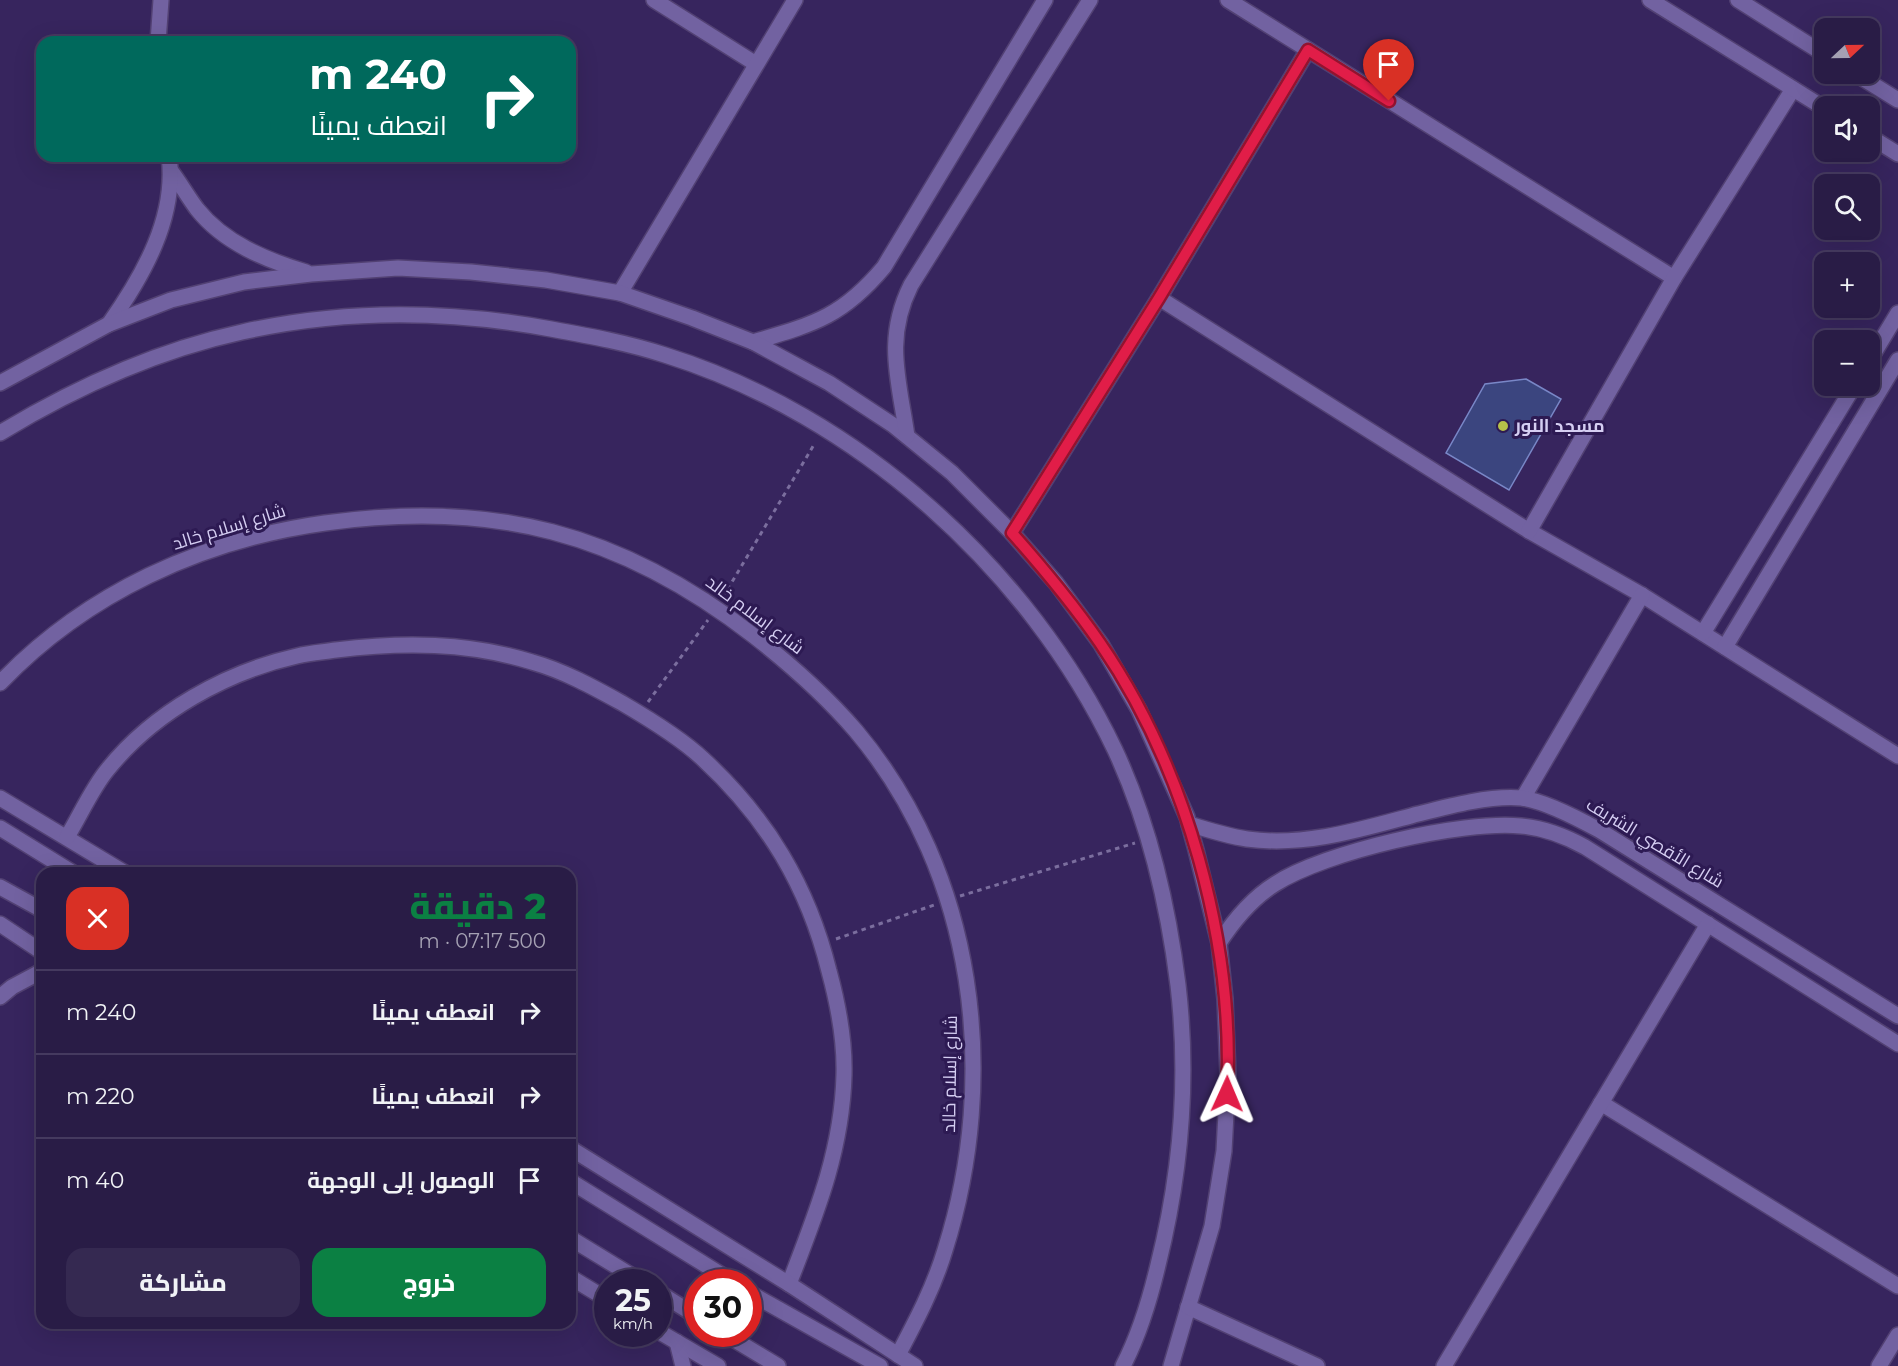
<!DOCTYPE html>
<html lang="ar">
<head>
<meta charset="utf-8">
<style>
  body { margin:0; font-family:Montserrat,Cairo,sans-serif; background:#352951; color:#f1f3f6; direction:rtl; height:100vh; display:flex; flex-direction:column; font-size:22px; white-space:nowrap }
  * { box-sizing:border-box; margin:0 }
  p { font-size:20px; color:#a5a1b3 }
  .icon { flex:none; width:33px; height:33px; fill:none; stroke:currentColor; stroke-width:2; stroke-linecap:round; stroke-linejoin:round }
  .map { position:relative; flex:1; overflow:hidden; direction:ltr }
  .panel { position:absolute; left:36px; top:867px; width:540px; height:462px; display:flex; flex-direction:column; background:#291c46; border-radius:18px; box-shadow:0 6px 24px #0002,0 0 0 2px #453a5f; direction:rtl }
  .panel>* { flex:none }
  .banner { position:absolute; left:36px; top:36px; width:540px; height:126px; border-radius:18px; box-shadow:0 6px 24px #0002,0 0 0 2px #453a5f; direction:rtl; background:#00695c; color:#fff; overflow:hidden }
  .needle { width:39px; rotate:68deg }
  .buttons { position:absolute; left:1814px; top:18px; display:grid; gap:12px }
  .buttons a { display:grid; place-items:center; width:66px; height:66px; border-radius:12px; background:#291c46; box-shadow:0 6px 24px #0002,0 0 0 2px #453a5f; font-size:30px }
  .speed { position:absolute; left:594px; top:1269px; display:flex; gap:12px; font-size:30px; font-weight:700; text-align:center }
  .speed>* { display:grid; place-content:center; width:78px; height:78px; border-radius:50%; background:#291c46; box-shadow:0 6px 24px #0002,0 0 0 2px #453a5f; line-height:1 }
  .speed small { font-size:15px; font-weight:400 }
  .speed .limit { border:9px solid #d22; background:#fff; color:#111 }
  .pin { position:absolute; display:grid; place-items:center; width:51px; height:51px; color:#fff; margin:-62px -26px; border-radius:50% 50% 50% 0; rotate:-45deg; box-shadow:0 0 6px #0007 }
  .pin .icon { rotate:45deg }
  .me { position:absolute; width:66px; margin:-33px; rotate:1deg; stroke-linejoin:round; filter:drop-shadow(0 0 4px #0008) }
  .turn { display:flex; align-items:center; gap:21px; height:126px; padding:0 30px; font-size:27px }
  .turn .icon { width:78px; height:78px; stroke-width:2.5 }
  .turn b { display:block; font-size:42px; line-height:51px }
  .round { display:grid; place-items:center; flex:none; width:63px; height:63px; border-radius:18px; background:#352951 }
  .head { display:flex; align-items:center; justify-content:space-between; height:102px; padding:0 30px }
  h1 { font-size:36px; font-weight:800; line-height:45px; color:#0b8043 }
  .cta { display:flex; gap:12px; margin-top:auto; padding:12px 30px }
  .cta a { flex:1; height:69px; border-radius:18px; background:#0b8043; color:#fff; font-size:24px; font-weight:800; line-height:69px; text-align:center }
  .cta a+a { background:#352951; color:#f1f3f6 }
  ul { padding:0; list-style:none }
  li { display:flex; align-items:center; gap:18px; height:84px; padding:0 30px; border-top:2px solid #453a5f }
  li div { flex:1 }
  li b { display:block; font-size:22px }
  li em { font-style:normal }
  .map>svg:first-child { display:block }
</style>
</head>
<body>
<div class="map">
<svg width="1898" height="1366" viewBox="0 0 1898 1366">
  <rect width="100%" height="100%" fill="#37255e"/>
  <polygon fill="#3b457f" stroke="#7987c7" stroke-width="1.5" points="1526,379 1561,399 1509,490 1446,453 1485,384"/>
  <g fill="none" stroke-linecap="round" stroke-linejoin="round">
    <defs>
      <g id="street">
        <polyline points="654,0 756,64"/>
        <polyline points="1228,0 1674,278"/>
        <polyline points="158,42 161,0"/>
        <path d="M171,171C180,183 188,197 197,209C224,243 266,260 306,272"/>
        <polyline points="620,293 795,0"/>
        <polyline points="1159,298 1529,531 1642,595 1898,756"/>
        <path d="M109,324C143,276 177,217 169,156"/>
        <path d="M753,342C814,324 842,317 884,267L1045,0"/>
        <polyline points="1869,361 1898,313"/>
        <polyline points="0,383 109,324 171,300 244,282 311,274 398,268 471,272 546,280 620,293 692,318 753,342 829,383 893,425 952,473 1012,533 1056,583 1101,644 1139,710 1187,817 1196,850 1219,943 1225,999 1228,1075 1224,1151 1212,1226 1171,1366"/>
        <path d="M0,433C76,387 155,351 242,332C344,309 448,310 551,329C590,336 628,343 665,355C857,415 1029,569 1115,750C1149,823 1168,905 1178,985C1189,1079 1181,1173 1158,1265C1150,1299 1139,1335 1123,1366"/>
        <path d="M907,436C899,380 884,339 911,285L1090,0"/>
        <polyline points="1529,531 1674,278 1793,89"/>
        <polyline points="1012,533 1159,298 1308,50"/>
        <polyline points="1703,633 1854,386"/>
        <polyline points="1725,647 1898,360"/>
        <path d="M0,683C86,593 202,540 325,523C493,500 620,532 754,636C791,665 826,696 856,731C976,874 1000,1076 945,1250C934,1287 916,1321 898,1355"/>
        <polyline points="0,798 125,873"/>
        <polyline points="1523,798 1642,595"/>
        <path d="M1189,824C1208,830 1227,836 1247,839C1306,847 1362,829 1418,814C1449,806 1490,795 1522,798C1544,801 1579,819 1599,830L1898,1016"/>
        <polyline points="0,828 73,873"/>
        <path d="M67,837C80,816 92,788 108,769C154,712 226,672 297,656C310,653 323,652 336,650C402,642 468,642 532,662C564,671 593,687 622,703C646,717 683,740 703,759C767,818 808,886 829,971C838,1004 845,1040 844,1075C842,1151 816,1214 789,1284"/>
        <polyline points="0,887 42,910"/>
        <polyline points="0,924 42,952"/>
        <path d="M1219,943C1234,920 1251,899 1275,884C1324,852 1463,820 1521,826C1544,828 1565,836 1585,847L1898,1044"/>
        <polyline points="0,997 12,987 42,971"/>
        <polyline points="1601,1103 1898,1286"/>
        <polyline points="570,1148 789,1284 915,1366"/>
        <polyline points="570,1181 733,1282"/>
        <polyline points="570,1238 642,1282"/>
        <polyline points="570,1277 608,1300"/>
        <polyline points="658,1292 698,1317"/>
        <polyline points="748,1292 880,1366"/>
        <polyline points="1188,1307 1317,1366"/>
        <polyline points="658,1331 718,1366"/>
        <polyline points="725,1334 778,1366"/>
        <polyline points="677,1342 683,1366"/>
        <polyline points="1444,1366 1708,924"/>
        <polyline points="1879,1366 1898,1335"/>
      </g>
      <g id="secondary">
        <polyline points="1650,0 1824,108"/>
        <polyline points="1738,0 1824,54"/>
        <polyline points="1856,74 1898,100"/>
        <polyline points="1869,136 1898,154"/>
      </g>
    </defs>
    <use href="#street" stroke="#524173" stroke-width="18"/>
    <use href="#secondary" stroke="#524173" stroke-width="18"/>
    <g stroke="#7b6e9e" stroke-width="3" stroke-dasharray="4.5 4.5" stroke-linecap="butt">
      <polyline points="723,597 815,443"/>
      <polyline points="648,702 708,620"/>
      <polyline points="960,896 1135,843"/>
      <polyline points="836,939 934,905"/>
    </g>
    <use href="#street" stroke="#7262a1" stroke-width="15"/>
    <use href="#secondary" stroke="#7262a1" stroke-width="15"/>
  </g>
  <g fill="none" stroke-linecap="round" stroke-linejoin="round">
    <defs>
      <path id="route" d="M1227,1094C1235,942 1186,768 1100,643C1073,604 1043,568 1012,533L1159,298L1308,50L1389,101"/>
    </defs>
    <use href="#route" stroke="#92132f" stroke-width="15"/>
    <use href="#route" stroke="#e11d48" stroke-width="10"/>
  </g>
  <circle fill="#b6c149" stroke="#2d1a53" stroke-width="2" cx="1503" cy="426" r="6"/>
  <g text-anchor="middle" stroke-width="6" stroke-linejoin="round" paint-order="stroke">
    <g font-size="18" font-weight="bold" fill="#d5cef2" stroke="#2d1a53" text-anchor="start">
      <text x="1515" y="432">مسجد النور</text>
    </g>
    <g font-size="18" fill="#d5cef2" stroke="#2d1a53">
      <text transform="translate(229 527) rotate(-17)" y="6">شارع إسلام خالد</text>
      <text transform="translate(755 615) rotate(37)" y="6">شارع إسلام خالد</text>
      <text transform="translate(1655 843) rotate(31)" y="6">شارع الأقصي الشريف</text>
      <text transform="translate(950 1074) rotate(-89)" y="6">شارع إسلام خالد</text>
    </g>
  </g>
</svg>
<div class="buttons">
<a><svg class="needle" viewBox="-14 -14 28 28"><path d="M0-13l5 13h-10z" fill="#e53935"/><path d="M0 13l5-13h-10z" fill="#a5a1b3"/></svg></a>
<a><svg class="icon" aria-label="sound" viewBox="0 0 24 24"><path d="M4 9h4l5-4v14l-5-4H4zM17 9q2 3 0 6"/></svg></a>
<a><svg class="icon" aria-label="search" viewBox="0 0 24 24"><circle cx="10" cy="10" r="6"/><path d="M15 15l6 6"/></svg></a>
<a>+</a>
<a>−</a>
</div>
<div class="speed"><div>25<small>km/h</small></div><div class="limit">30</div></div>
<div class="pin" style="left:1389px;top:101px;background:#d93025"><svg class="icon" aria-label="arrive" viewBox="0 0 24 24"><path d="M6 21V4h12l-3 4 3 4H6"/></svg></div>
<svg class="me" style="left:1227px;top:1094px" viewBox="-20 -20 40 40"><path d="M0-17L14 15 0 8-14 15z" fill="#e11d48" stroke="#fff" stroke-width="4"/></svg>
<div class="banner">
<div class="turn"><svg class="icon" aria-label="right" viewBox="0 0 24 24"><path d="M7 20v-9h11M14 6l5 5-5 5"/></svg><div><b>240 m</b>انعطف يمينًا</div></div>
</div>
<section class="panel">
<div class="head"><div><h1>2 دقيقة</h1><p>500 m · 07:17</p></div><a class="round" style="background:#d93025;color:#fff"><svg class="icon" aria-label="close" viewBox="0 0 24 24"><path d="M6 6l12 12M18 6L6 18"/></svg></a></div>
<ul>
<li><svg class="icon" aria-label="right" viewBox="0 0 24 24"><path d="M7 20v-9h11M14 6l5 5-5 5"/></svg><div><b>انعطف يمينًا</b></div><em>240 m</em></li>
<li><svg class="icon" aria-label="right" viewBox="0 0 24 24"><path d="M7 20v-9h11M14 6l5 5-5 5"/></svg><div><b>انعطف يمينًا</b></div><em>220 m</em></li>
<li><svg class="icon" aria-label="arrive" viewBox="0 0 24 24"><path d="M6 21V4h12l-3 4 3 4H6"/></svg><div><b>الوصول إلى الوجهة</b></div><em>40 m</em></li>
</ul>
<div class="cta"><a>خروج</a><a>مشاركة</a></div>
</section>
</div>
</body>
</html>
